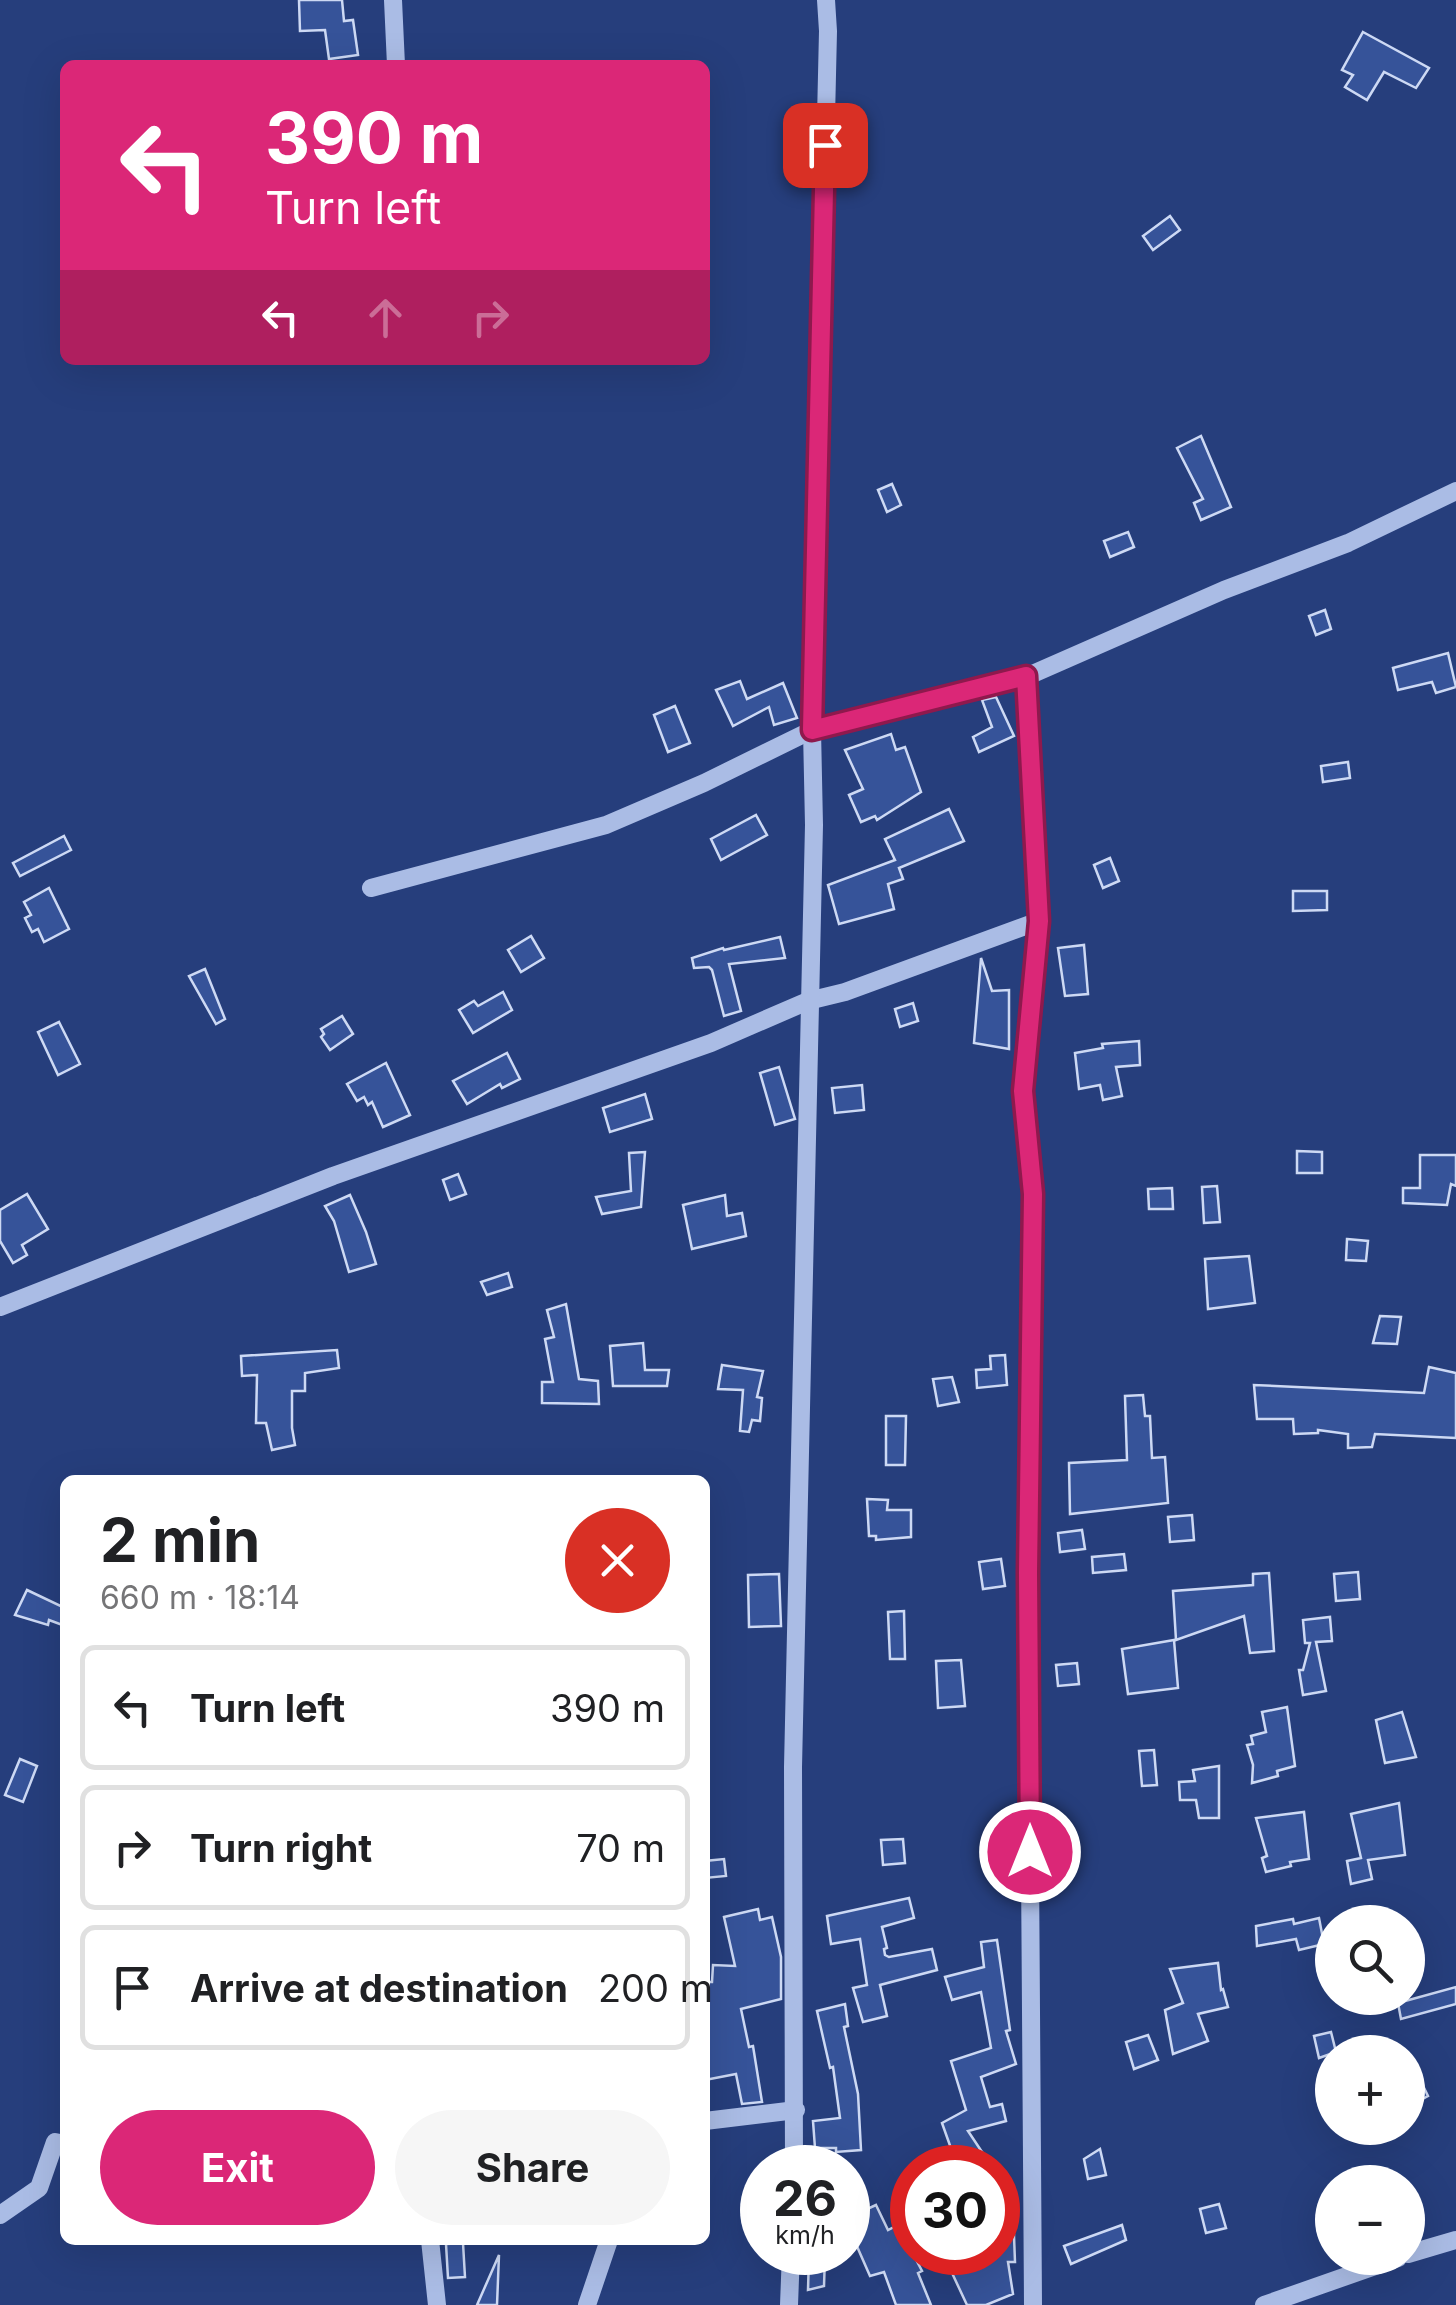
<!DOCTYPE html>
<html lang="en">
<head>
<meta charset="utf-8">
<style>
  body { margin:0; font-family:Inter,sans-serif; background:#f6f6f6; color:#202124; height:100vh; display:flex; flex-direction:column; font-size:38px; white-space:nowrap }
  * { box-sizing:border-box; margin:0 }
  p { font-size:32px; color:#757577 }
  .icon { flex:none; width:55px; height:55px; fill:none; stroke:currentColor; stroke-width:2; stroke-linecap:round; stroke-linejoin:round }
  .map { position:relative; flex:1; overflow:hidden }
  .sheet { position:absolute; left:60px; top:1475px; width:650px; height:770px; display:flex; flex-direction:column; background:#fff; border-radius:15px; box-shadow:0 10px 40px #0002 }
  .sheet>* { flex:none }
  .banner { position:absolute; left:60px; top:60px; width:650px; height:305px; border-radius:15px; box-shadow:0 10px 40px #0002; background:#db2777; color:#fff; overflow:hidden }
  .controls { position:absolute; left:1315px; top:1905px; display:grid; gap:20px }
  .controls a { display:grid; place-items:center; width:110px; height:110px; border-radius:50%; background:#fff; box-shadow:0 10px 40px #0002; font-size:50px }
  .speed { position:absolute; left:740px; top:2145px; display:flex; gap:20px; font-size:50px; font-weight:700; text-align:center }
  .speed>* { display:grid; place-content:center; width:130px; height:130px; border-radius:50%; background:#fff; box-shadow:0 10px 40px #0002; line-height:1 }
  .speed small { font-size:25px; font-weight:400 }
  .speed .limit { border:15px solid #d22; background:#fff; color:#111 }
  .pin { position:absolute; display:grid; place-items:center; width:85px; height:85px; color:#fff; margin:-42px; border-radius:20px; box-shadow:0 5px 15px #0006 }
  .me { position:absolute; width:110px; margin:-55px; rotate:0deg; stroke-linejoin:round; filter:drop-shadow(0 0 8px #0008) }
  .turn { display:flex; align-items:center; gap:35px; height:210px; padding:0 40px; font-size:45px }
  .turn .icon { width:130px; height:130px; stroke-width:2.5 }
  .turn b { display:block; font-size:70px; line-height:85px }
  .lanes { display:flex; align-items:center; height:95px; padding:0 40px; background:#0003; justify-content:center; gap:50px; direction:ltr }
  .lanes .off { opacity:.35 }
  .round { display:grid; place-items:center; flex:none; width:105px; height:105px; border-radius:52px; background:#f6f6f6 }
  .summary { display:flex; align-items:center; justify-content:space-between; height:170px; padding:0 40px }
  h1 { font-size:60px; font-weight:700; line-height:75px }
  .cta { display:flex; gap:20px; margin-top:auto; padding:20px 40px }
  .cta a { flex:1; height:115px; border-radius:60px; background:#db2777; color:#fff; font-size:40px; font-weight:700; line-height:115px; text-align:center }
  .cta a+a { background:#f6f6f6; color:#202124 }
  ul { padding:0; list-style:none }
  li { display:flex; align-items:center; gap:30px; height:125px; margin:0 20px 15px; padding:0 20px; border:5px solid #e0e0e0; border-radius:15px }
  li div { flex:1 }
  li b { display:block; font-size:38px }
  li em { font-style:normal }
  .map>svg:first-child { display:block }
</style>
</head>
<body>
<div class="map">
<svg width="1456" height="2305" viewBox="0 0 1456 2305">
  <rect width="100%" height="100%" fill="#263e7c"/>
  <g fill="#365399" stroke="#cdd9f4" stroke-width="2.5">
    <polygon points="299,0 342,0 344,21 353,20 358,55 329,59 325,30 300,31"/>
    <polygon points="1363,32 1429,68 1416,88 1384,72 1367,100 1345,87 1353,75 1342,70"/>
    <polygon points="1170,216 1180,230 1153,250 1143,236"/>
    <polygon points="1201,436 1231,507 1201,520 1194,503 1203,499 1177,448"/>
    <polygon points="892,484 901,505 887,512 878,490"/>
    <polygon points="1128,532 1134,547 1110,557 1104,541"/>
    <polygon points="1325,610 1331,629 1316,635 1309,616"/>
    <polygon points="1448,653 1456,687 1436,693 1432,682 1398,690 1393,668"/>
    <polygon points="740,681 747,699 783,683 797,718 774,725 769,707 733,726 716,690"/>
    <polygon points="996,697 1014,736 979,752 973,737 992,727 982,700"/>
    <polygon points="675,706 690,743 668,752 654,715"/>
    <polygon points="891,734 896,750 905,747 921,792 877,820 875,816 861,822 849,795 863,789 845,750"/>
    <polygon points="1348,762 1350,778 1323,782 1321,766"/>
    <polygon points="949,809 964,841 899,868 903,879 888,884 894,909 839,924 828,885 895,860 885,839"/>
    <polygon points="756,815 767,835 721,860 711,839"/>
    <polygon points="64,836 71,850 20,876 13,863"/>
    <polygon points="1110,858 1119,881 1103,888 1094,865"/>
    <polygon points="49,888 69,929 44,942 38,929 32,932 25,918 31,915 24,902"/>
    <polygon points="1293,891 1327,891 1327,910 1293,911"/>
    <polygon points="531,936 544,958 521,972 508,950"/>
    <polygon points="780,937 785,958 729,964 741,1011 724,1016 712,970 709,967 694,968 692,958 723,948 724,950"/>
    <polygon points="1084,945 1088,994 1065,996 1058,948"/>
    <polygon points="981,958 992,991 1009,990 1009,1049 974,1043"/>
    <polygon points="205,969 225,1019 216,1024 189,976"/>
    <polygon points="503,992 512,1010 473,1033 459,1010 474,1001 478,1006"/>
    <polygon points="913,1003 918,1021 900,1027 895,1009"/>
    <polygon points="342,1016 353,1034 330,1050 321,1037 324,1034 321,1029"/>
    <polygon points="59,1022 80,1064 58,1075 38,1032"/>
    <polygon points="1139,1041 1140,1065 1116,1067 1122,1096 1103,1100 1100,1085 1079,1089 1075,1053 1103,1048 1102,1044"/>
    <polygon points="507,1053 520,1079 502,1088 500,1084 467,1104 453,1081"/>
    <polygon points="386,1063 410,1115 383,1127 372,1102 368,1105 364,1097 357,1101 347,1084"/>
    <polygon points="779,1067 795,1119 775,1125 760,1073"/>
    <polygon points="862,1085 864,1110 835,1113 832,1088"/>
    <polygon points="645,1094 652,1119 610,1132 603,1108"/>
    <polygon points="1297,1151 1322,1152 1322,1173 1297,1173"/>
    <polygon points="645,1152 641,1207 602,1214 596,1197 631,1191 629,1153"/>
    <polygon points="1420,1155 1456,1155 1456,1186 1451,1184 1447,1205 1403,1203 1403,1188 1420,1188"/>
    <polygon points="458,1174 466,1194 450,1200 443,1180"/>
    <polygon points="1217,1186 1220,1222 1204,1223 1202,1187"/>
    <polygon points="1172,1188 1173,1209 1149,1209 1148,1189"/>
    <polygon points="27,1194 48,1229 22,1245 27,1255 13,1263 0,1241 0,1210"/>
    <polygon points="350,1195 366,1232 376,1264 349,1272 334,1221 325,1206"/>
    <polygon points="725,1195 727,1216 742,1213 746,1236 692,1249 683,1205"/>
    <polygon points="1347,1239 1368,1241 1366,1261 1346,1260"/>
    <polygon points="1249,1256 1255,1303 1208,1309 1205,1259"/>
    <polygon points="508,1273 512,1287 487,1295 481,1282"/>
    <polygon points="566,1304 579,1379 598,1381 599,1404 542,1403 542,1382 553,1382 545,1339 554,1337 547,1310"/>
    <polygon points="1380,1316 1401,1317 1397,1344 1373,1343"/>
    <polygon points="643,1343 645,1370 669,1370 667,1386 613,1386 610,1346"/>
    <polygon points="337,1350 339,1368 305,1373 305,1391 292,1391 292,1428 295,1445 272,1450 266,1423 256,1423 257,1375 242,1376 241,1356"/>
    <polygon points="1005,1355 1007,1385 977,1388 976,1370 991,1369 990,1356"/>
    <polygon points="722,1365 763,1371 757,1397 762,1398 760,1421 752,1420 749,1432 740,1431 743,1390 718,1389"/>
    <polygon points="1429,1367 1456,1373 1456,1438 1375,1434 1372,1447 1348,1448 1348,1434 1318,1430 1318,1433 1294,1434 1293,1419 1257,1419 1254,1385 1424,1393"/>
    <polygon points="952,1377 959,1402 938,1406 933,1379"/>
    <polygon points="1143,1395 1145,1416 1150,1416 1152,1458 1165,1457 1168,1503 1070,1514 1069,1463 1127,1460 1125,1396"/>
    <polygon points="886,1416 906,1416 905,1465 886,1465"/>
    <polygon points="867,1499 888,1500 887,1510 911,1510 911,1537 876,1540 876,1536 869,1536"/>
    <polygon points="1192,1515 1194,1540 1170,1542 1168,1517"/>
    <polygon points="1082,1530 1085,1549 1060,1552 1058,1533"/>
    <polygon points="1124,1554 1126,1570 1093,1573 1092,1557"/>
    <polygon points="1001,1559 1005,1586 983,1589 979,1562"/>
    <polygon points="1358,1572 1360,1599 1336,1601 1334,1574"/>
    <polygon points="1269,1573 1274,1651 1250,1653 1244,1616 1176,1640 1173,1591 1253,1585 1253,1574"/>
    <polygon points="779,1574 781,1626 749,1627 748,1575"/>
    <polygon points="27,1590 65,1608 65,1626 49,1620 48,1625 15,1615"/>
    <polygon points="904,1611 905,1659 890,1659 888,1612"/>
    <polygon points="1330,1617 1332,1641 1316,1642 1326,1691 1303,1695 1299,1670 1303,1670 1310,1643 1305,1643 1303,1620"/>
    <polygon points="1174,1640 1178,1688 1128,1694 1122,1649"/>
    <polygon points="961,1660 965,1706 938,1708 936,1661"/>
    <polygon points="1077,1663 1079,1684 1058,1686 1056,1665"/>
    <polygon points="1287,1707 1295,1766 1277,1771 1278,1776 1252,1783 1253,1765 1247,1745 1253,1744 1251,1736 1266,1732 1262,1712"/>
    <polygon points="1402,1712 1416,1757 1385,1763 1376,1720"/>
    <polygon points="1154,1750 1157,1785 1142,1786 1139,1751"/>
    <polygon points="20,1759 37,1766 23,1802 5,1795"/>
    <polygon points="1219,1766 1219,1818 1199,1818 1196,1800 1180,1800 1179,1782 1195,1781 1193,1770"/>
    <polygon points="1399,1803 1405,1855 1368,1860 1372,1879 1351,1884 1347,1861 1361,1858 1351,1814"/>
    <polygon points="1304,1812 1309,1859 1290,1862 1291,1866 1266,1872 1262,1858 1267,1856 1256,1818"/>
    <polygon points="903,1839 905,1863 883,1865 881,1840"/>
    <polygon points="724,1859 726,1876 705,1878 705,1861"/>
    <polygon points="909,1898 914,1918 882,1927 887,1948 884,1949 885,1955 889,1957 932,1949 937,1970 880,1985 887,2016 863,2022 853,1988 867,1985 860,1939 831,1944 827,1916"/>
    <polygon points="758,1909 760,1920 772,1917 781,1957 781,1999 741,2009 749,2047 753,2046 762,2102 742,2104 736,2074 705,2080 705,1982 712,1982 713,1965 735,1966 724,1917"/>
    <polygon points="1319,1918 1324,1944 1299,1950 1296,1939 1257,1946 1256,1926 1293,1919 1294,1924"/>
    <polygon points="997,1940 1010,2030 1006,2031 1016,2064 981,2077 990,2107 1002,2104 1006,2121 968,2131 982,2152 958,2168 942,2123 966,2110 951,2061 991,2048 981,1992 952,2000 945,1977 984,1967 981,1942"/>
    <polygon points="1218,1963 1221,1990 1223,1989 1228,2007 1198,2014 1208,2041 1173,2054 1165,2010 1183,2003 1170,1969"/>
    <polygon points="1456,1987 1456,2004 1401,2019 1398,2003"/>
    <polygon points="845,2004 848,2026 844,2027 858,2094 861,2150 836,2152 836,2148 815,2148 813,2121 840,2118 833,2067 830,2068 817,2011"/>
    <polygon points="1331,2032 1336,2052 1319,2058 1314,2036"/>
    <polygon points="1148,2035 1158,2060 1134,2069 1126,2042"/>
    <polygon points="1408,2055 1428,2096 1408,2107"/>
    <polygon points="1100,2149 1106,2175 1088,2179 1084,2159"/>
    <polygon points="1219,2204 1226,2228 1206,2233 1200,2209"/>
    <polygon points="876,2205 888,2230 898,2225 922,2271 918,2273 931,2305 896,2305 884,2272 870,2276 852,2235 863,2229 856,2214"/>
    <polygon points="1122,2225 1126,2240 1071,2264 1064,2246"/>
    <polygon points="1014,2236 1015,2262 1008,2262 1013,2294 986,2305 967,2305 945,2258 960,2252 964,2262 982,2252 998,2252 998,2245"/>
    <polygon points="463,2243 465,2277 448,2278 446,2244"/>
    <polygon points="499,2255 497,2305 477,2305"/>
    <polygon points="809,2256 825,2256 824,2286 808,2290"/>
  </g>
  <g fill="none" stroke-linecap="round" stroke-linejoin="round">
    <g stroke="#aabce5" stroke-width="18">
      <polyline points="393,0 396,65"/>
      <polyline points="1026,676 1039,921 1023,1091 1033,1194 1028,1573 1033,2305"/>
      <polyline points="371,888 606,825 704,783 812,730 1028,676 1224,590 1348,543 1456,491"/>
      <polyline points="0,1307 333,1176 711,1043 808,1001 845,992 1039,921"/>
      <polyline points="705,2121 796,2110"/>
      <polyline points="794,2168 793,1767 814,825 812,730 828,31 826,0"/>
      <polyline points="0,2215 39,2188 55,2142 65,2144"/>
      <polyline points="430,2240 437,2305"/>
      <polyline points="1408,2254 1456,2240"/>
      <polyline points="587,2305 609,2240"/>
      <polyline points="789,2305 791,2252"/>
      <polyline points="1264,2305 1398,2258"/>
    </g>
  </g>
  <g fill="none" stroke-linecap="round" stroke-linejoin="round">
    <defs>
      <polyline id="route" points="825,145 812,730 1026,676 1039,921 1023,1091 1033,1194 1028,1573 1030,1852"/>
    </defs>
    <use href="#route" stroke="#8e194d" stroke-width="25"/>
    <use href="#route" stroke="#db2777" stroke-width="18"/>
  </g>
</svg>
<div class="controls">
<a><svg class="icon" aria-label="search" viewBox="0 0 24 24"><circle cx="10" cy="10" r="6"/><path d="M15 15l6 6"/></svg></a>
<a>+</a>
<a>−</a>
</div>
<div class="speed"><div>26<small>km/h</small></div><div class="limit">30</div></div>
<div class="pin" style="left:825px;top:145px;background:#d93025"><svg class="icon" aria-label="arrive" viewBox="0 0 24 24"><path d="M6 21V4h12l-3 4 3 4H6"/></svg></div>
<svg class="me" style="left:1030px;top:1852px" viewBox="-20 -20 40 40"><circle r="17" fill="#db2777" stroke="#fff" stroke-width="3"/><path d="M0-11L8 9 0 5-8 9z" fill="#fff"/></svg>
<div class="banner">
<div class="turn"><svg class="icon" aria-label="left" viewBox="0 0 24 24"><path d="M17 20v-9H6M10 6l-5 5 5 5"/></svg><div><b>390 m</b>Turn left</div></div>
<div class="lanes"><svg class="icon" aria-label="left" viewBox="0 0 24 24"><path d="M17 20v-9H6M10 6l-5 5 5 5"/></svg><svg class="icon off" aria-label="ahead" viewBox="0 0 24 24"><path d="M12 20V5M6 11l6-6 6 6"/></svg><svg class="icon off" aria-label="right" viewBox="0 0 24 24"><path d="M7 20v-9h11M14 6l5 5-5 5"/></svg></div>
</div>
<section class="sheet">
<div class="summary"><div><h1>2 min</h1><p>660 m · 18:14</p></div><a class="round" style="background:#d93025;color:#fff"><svg class="icon" aria-label="close" viewBox="0 0 24 24"><path d="M6 6l12 12M18 6L6 18"/></svg></a></div>
<ul>
<li><svg class="icon" aria-label="left" viewBox="0 0 24 24"><path d="M17 20v-9H6M10 6l-5 5 5 5"/></svg><div><b>Turn left</b></div><em>390 m</em></li>
<li><svg class="icon" aria-label="right" viewBox="0 0 24 24"><path d="M7 20v-9h11M14 6l5 5-5 5"/></svg><div><b>Turn right</b></div><em>70 m</em></li>
<li><svg class="icon" aria-label="arrive" viewBox="0 0 24 24"><path d="M6 21V4h12l-3 4 3 4H6"/></svg><div><b>Arrive at destination</b></div><em>200 m</em></li>
</ul>
<div class="cta"><a>Exit</a><a>Share</a></div>
</section>
</div>
</body>
</html>
